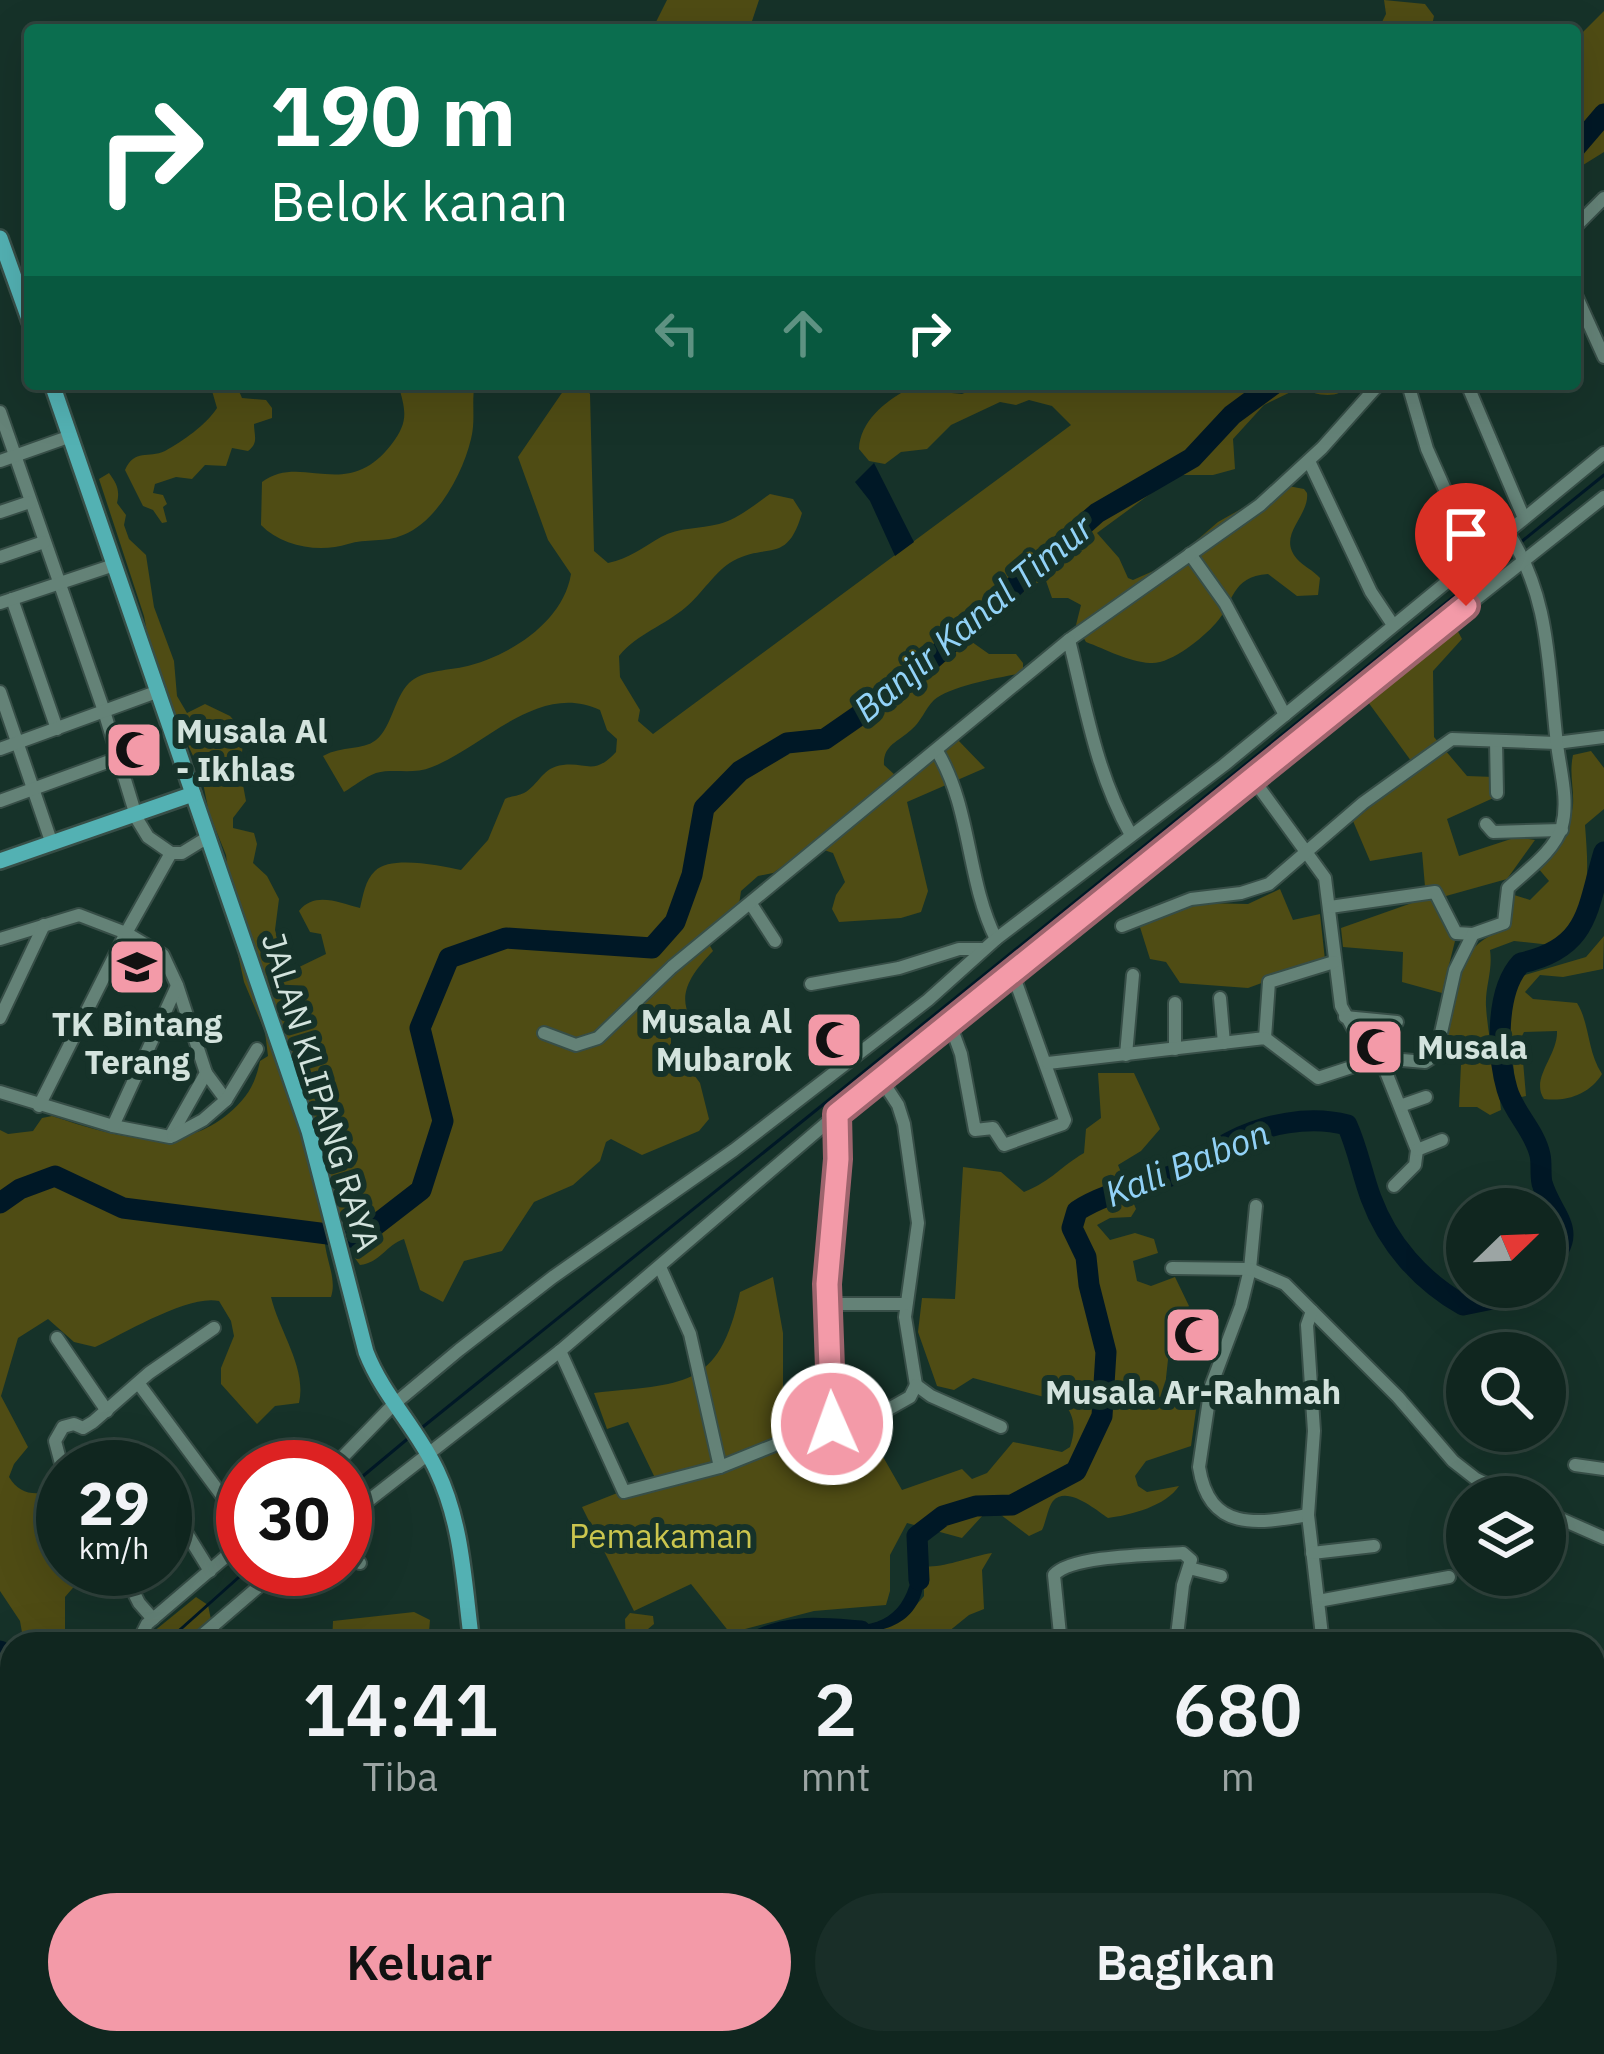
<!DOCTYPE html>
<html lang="id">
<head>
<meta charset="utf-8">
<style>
  body { margin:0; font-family:"IBM Plex Sans",sans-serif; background:#192e28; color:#f1f3f6; height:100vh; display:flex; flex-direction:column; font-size:45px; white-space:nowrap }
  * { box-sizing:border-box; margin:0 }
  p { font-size:39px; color:#9ca5a4 }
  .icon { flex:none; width:66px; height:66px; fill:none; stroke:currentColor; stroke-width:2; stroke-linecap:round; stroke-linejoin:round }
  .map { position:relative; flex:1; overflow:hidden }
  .drawer { position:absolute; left:0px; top:1632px; width:1605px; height:423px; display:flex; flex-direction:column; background:#10261f; border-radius:36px 36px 0 0; box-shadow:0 12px 48px #0002,0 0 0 3px #30433d }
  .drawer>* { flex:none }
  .guide { position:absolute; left:24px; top:24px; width:1557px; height:366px; border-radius:12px; box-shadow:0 12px 48px #0002,0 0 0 3px #30433d; background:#0b6e4f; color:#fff; overflow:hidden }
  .needle { width:78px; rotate:67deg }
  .controls { position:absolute; left:1446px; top:1188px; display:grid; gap:24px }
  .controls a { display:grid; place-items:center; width:120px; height:120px; border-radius:50%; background:#10261f; box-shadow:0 12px 48px #0002,0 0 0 3px #30433d; font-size:60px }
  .speed { position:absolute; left:36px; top:1440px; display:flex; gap:24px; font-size:60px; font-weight:700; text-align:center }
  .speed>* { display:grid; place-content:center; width:156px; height:156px; border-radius:50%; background:#10261f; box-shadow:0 12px 48px #0002,0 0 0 3px #30433d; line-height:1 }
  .speed small { font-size:30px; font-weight:400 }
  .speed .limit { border:18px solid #d22; background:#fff; color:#111 }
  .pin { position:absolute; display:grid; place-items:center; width:102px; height:102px; color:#fff; margin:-123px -51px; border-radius:50% 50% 50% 0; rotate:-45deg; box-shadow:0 0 12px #0007 }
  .pin .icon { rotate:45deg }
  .me { position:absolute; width:132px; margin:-66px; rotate:358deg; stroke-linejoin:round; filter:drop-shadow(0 0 9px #0008) }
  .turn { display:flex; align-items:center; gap:42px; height:252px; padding:0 48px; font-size:54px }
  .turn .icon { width:156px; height:156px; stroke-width:2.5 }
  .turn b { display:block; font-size:84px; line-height:102px }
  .lanes { display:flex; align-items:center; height:114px; padding:0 48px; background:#0003; justify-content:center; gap:60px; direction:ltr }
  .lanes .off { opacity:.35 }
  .eta { display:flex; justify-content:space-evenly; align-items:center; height:204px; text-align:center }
  .eta b { font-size:72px; font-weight:600; line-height:84px }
  .button { display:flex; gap:24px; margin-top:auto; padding:24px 48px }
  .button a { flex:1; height:138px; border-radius:72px; background:#f39aa8; color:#111; font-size:48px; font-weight:600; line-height:138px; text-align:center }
  .button a+a { background:#192e28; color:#f1f3f6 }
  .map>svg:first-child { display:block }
</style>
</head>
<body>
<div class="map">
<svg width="1604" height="2054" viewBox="0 0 1604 2054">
  <rect width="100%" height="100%" fill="#163229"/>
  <g fill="#4f4c14">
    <polygon points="667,0 759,0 749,30 626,30 656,22"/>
    <polygon points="1384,0 1425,4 1434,16 1431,30 1378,30 1386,14"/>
    <polygon points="1604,11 1604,152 1575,170 1575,40"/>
    <path d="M210,384H236L242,398L266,400L272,408V418L254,424C254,435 259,443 248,451L232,448L226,466L205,465L192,479L176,477L155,484L153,493L163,495L167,504L163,507L167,522L162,523L153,510L143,506L125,470C135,448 148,459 165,451C183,441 206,425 217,408Z"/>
    <path d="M398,384H475C471,401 476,420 471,439C463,473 437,522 403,535C385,543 366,538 348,544C320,553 282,547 261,525L262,482C302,452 346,503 391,445C409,422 406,411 398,384Z"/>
    <path d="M568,384H583L590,394L594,551L608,563C630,558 642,548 661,537C679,527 700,529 719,524C738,519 754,505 770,494L793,499L802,513C787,565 768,542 733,561C715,571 702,594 686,607C664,626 638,633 619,656L620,677L640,710L638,721L653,734L1071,425L1052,406L1029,400L1016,405L1000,402L951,425L927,449L901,452L885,464L869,461L859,449C860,422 884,402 908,389L962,394L985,384H1351C1337,401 1317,395 1299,388L1264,405L1233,439L1235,469L1213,475H1176L1097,533L1119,558L1128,578L1133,580L1169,564L1218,522L1283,485L1304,489L1307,493C1310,516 1276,535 1297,559C1303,566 1313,570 1320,578L1318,595L1297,596L1268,574C1230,577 1235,602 1216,623C1203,638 1170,665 1150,663C1129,662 1105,649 1086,642L1076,625L1081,605L1068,598H1052L1045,578L999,608L972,642L989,654H1016L1023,663V673C1001,677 949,686 934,700C925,709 921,722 911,730C898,742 883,745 884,765L895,775L956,738L985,768L907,802L928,891L921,912L901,918L839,922L832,909L836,895L845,882L833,853L812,846L773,873L758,876L741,891L739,905L706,939L713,951C692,973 673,997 695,1024L671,1038V1044L700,1083L709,1119L699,1131L642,1155L611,1139L606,1142L600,1161L573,1185L534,1202L502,1251L464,1261L443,1302L420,1290L404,1239C386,1245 380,1263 360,1265L354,1257L343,1214L333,1215C311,1239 340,1271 331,1297H271C279,1331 307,1368 299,1403L275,1406L257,1424L221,1384V1368L234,1336L231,1321L219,1301C189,1294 125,1333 95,1347L74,1342L48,1319L18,1338L1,1396L28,1447L14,1464L9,1477C20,1496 38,1496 57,1489L61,1493L58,1532L63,1569H73L78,1582L65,1597V1637L49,1644H24L20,1621L0,1591V1130L8,1134L33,1131L42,1118L52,1116C110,1135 177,1157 228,1114C247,1098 255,1085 260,1061L268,1056L265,1032L244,982L237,950L226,855L209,813L201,773L169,704L159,668L152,658L144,616L99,479L109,473C117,484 120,490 117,503L126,515L124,525L129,539L146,555L154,607L174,661L177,696L187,713L205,704L230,716L244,732L242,753L233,765L243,785L246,801L233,818V828L254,833L257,844L253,863L267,876L279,899L275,930L286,967L295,969L326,954L321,934L310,932L299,911C315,891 339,903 360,908C363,896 365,880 375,871C391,855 441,866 461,870L488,840L505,799C511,796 518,796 524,793C539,785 542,767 563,765C587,762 594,776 616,752L617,739L607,730L600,710C539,681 485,746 432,767C413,775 394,768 376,773C365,777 354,786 344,792L323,756C343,745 362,751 376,740C392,727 394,698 409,683C423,670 445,671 463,667C508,657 563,623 571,574L548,540L518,457Z"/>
    <polygon points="1454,624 1462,639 1433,671 1434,737 1467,776 1494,777 1500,795 1447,819 1459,856 1517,837 1535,840 1507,879 1446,896 1456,937 1442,993 1402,982 1403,952 1343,947 1341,928 1426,898 1422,852 1370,861 1353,821 1417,769 1368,702"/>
    <path d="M1591,751L1604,768V809L1585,825C1589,879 1592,906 1551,945L1514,941L1490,950C1493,971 1485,986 1486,1006C1488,1041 1498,1075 1501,1110L1490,1115L1477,1107H1459L1462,1043L1447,1040C1456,985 1450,950 1508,927L1511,894L1530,900L1549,881L1532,861C1546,846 1571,828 1573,805C1574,787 1569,774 1573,755Z"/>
    <polygon points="1280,889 1293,920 1320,914 1325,960 1248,988 1180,983 1166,962 1150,959 1139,924 1199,903 1248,904"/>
    <path d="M1604,936L1603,969L1563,977L1540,975L1525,992L1533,999L1577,1003C1590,1024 1587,1051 1602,1074C1590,1094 1567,1102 1544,1099C1530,1078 1558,1056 1557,1031L1524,1032L1521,1038L1526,1096L1517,1098L1505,994L1518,977L1586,957Z"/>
    <path d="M1098,1073H1134L1160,1129L1141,1151L1118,1165L1136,1209L1131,1217L1110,1218L1097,1225L1110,1240L1135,1233L1154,1239L1158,1253L1133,1261L1137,1281L1151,1286L1175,1277L1189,1306L1171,1332L1166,1378L1170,1394L1197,1403L1191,1446L1146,1461L1135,1476L1138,1486L1147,1492L1179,1486C1166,1506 1131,1515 1108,1518C1096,1510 1067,1485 1053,1501C1048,1507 1046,1522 1042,1530L1029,1536L1001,1515L984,1514L962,1538L907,1523L890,1555V1591L886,1605L814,1611L730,1633L691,1584L634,1611L582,1507L655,1478L628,1422L607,1429L594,1393C682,1383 719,1391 740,1292L773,1277L783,1333V1396L821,1446L878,1448L902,1490L962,1469L972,1479L987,1473L1013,1442L1062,1452L1070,1447C1076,1429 1075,1416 1063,1402L973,1378L954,1390L937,1386L918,1332L922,1298L955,1299L963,1167L1001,1172L1024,1192C1053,1180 1060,1167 1084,1153L1086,1129L1101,1118Z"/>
    <path d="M992,1553L982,1570L984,1609L969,1615L948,1632L949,1644H808L807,1629C821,1626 832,1631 846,1633C877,1637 905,1620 924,1596V1566C941,1569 972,1556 992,1553Z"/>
    <polygon points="196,1597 208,1605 216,1644 128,1644 153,1632"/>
    <polygon points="414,1612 430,1620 428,1644 332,1644 333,1621"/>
    <polygon points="630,1613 653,1616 654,1624 642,1634 641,1644 626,1644 625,1619"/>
    <polygon points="0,1831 12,1833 12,1917 0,1915"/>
  </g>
  <g fill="#001826">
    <polygon points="874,463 914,542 895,556 870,501 855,482"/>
    <path d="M915,1554L923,1559C932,1620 887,1639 833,1631L832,1625C888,1631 911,1609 915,1554Z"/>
    <polygon points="12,1697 12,1790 0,1791 0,1698"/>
  </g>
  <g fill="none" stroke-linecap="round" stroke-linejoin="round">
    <g stroke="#001826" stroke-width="3">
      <polyline points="1521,542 1604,475"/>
      <polyline points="419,1430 1514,548"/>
      <polyline points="345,1491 411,1436"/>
      <polyline points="164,1644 248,1569"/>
      <polyline points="1593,1658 1604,1656"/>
    </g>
    <polyline stroke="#001826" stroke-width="12" points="1383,2043 1411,2054"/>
    <g stroke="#001826" stroke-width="21">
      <polyline points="1575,148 1604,114"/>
      <polyline points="0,1203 20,1189 55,1176 123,1208 359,1238 421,1190 443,1121 420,1028 449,958 506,938 652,948 675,922 692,875 704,808 740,771 787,743 825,739 903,685 1097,513 1192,458 1232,415 1274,384"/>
      <path d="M1545,1266C1582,1231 1552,1218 1542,1183C1540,1174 1542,1164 1540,1155C1535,1131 1513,1112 1507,1089C1497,1054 1495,991 1521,963C1590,948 1587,908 1604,852"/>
      <path d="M919,1580L917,1536L943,1516L976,1506L1012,1505L1076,1471L1102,1416L1106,1352L1089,1285L1086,1257L1072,1228L1077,1211C1108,1191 1140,1188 1173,1175C1193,1167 1211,1152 1230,1142C1264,1124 1310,1115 1347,1125C1358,1149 1362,1174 1371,1198C1388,1244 1421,1281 1463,1305L1507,1296L1519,1287"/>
      <path d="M751,1644C788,1623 821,1628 861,1631"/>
      <polyline points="0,1651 12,1702"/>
    </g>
    <defs>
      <g id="minor">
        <polyline points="1575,227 1604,198"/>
        <polyline points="1575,293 1604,357"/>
        <polyline points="1408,384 1427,449 1475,557"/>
        <polyline points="1467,384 1523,516"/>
        <polyline points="0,412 104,711 137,819 148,837 171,853 126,933 39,1106"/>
        <polyline points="0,461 71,436"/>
        <polyline points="1309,461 1371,592 1393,625"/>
        <polyline points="0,512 30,502"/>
        <polyline points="1190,554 1225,603 1285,715"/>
        <polyline points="0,557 44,542"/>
        <polyline points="12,599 57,729"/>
        <polyline points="0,603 114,565"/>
        <polyline points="1069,640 1260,505 1322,448 1379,384"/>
        <polyline points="0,692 52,844"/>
        <polyline points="1496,741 1497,793"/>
        <polyline points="0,749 159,691"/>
        <path d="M937,751C972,810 966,879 996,939"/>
        <polyline points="1253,779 1325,878 1341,1006 1354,1030 1382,1062 1417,1150 1415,1165 1394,1186"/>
        <polyline points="0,801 118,758"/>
        <polyline points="1486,824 1493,832 1562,830"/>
        <polyline points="171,853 182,853 208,837"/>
        <polyline points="751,904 775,941"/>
        <polyline points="1330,907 1435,892 1456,933 1473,934"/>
        <polyline points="1122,926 1191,899 1241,893 1269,884 1363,803 1452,739 1556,743 1604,737"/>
        <polyline points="0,939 79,915 126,933 163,955 177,985 206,1073 170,1137 113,1126 0,1092"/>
        <polyline points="811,984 899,968 959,949 984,949"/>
        <polyline points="1220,998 1224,1043"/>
        <polyline points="1345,1017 1397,1022"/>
        <polyline points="0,1018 44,925"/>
        <polyline points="949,1021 961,1054 975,1130 993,1128 1004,1145 1063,1124 1065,1120 1013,974"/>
        <path d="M544,1033L576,1045L598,1038L672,967L1069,640C1086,708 1096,773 1131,835"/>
        <polyline points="1265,1038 1269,982 1334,962"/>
        <polyline points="1175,1049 1175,1003"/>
        <polyline points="1126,1055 1133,975"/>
        <path d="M1048,1063L1265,1038L1318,1078L1379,1058L1425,1062L1436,1055L1455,970L1473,934L1504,923L1508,888C1526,871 1555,851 1562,826C1569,800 1560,770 1557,744C1548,669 1551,595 1506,530"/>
        <polyline points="206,1073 226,1100"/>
        <polyline points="881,1079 898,1105 904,1124 918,1223 905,1317 916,1385"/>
        <polyline points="1400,1106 1426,1097"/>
        <polyline points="113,1126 177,986"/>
        <polyline points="173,1136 203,1120 226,1100 257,1049"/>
        <polyline points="1417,1150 1442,1140"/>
        <path d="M1256,1206L1250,1269L1241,1306L1211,1386L1199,1467C1209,1532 1257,1524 1308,1515"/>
        <polyline points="660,1267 690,1334 720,1467"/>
        <polyline points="1172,1268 1250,1269 1285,1284 1398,1397 1453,1461 1476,1479 1513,1497"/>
        <polyline points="828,1304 905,1304"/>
        <polyline points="1312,1311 1307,1325 1314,1431 1308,1515 1323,1644"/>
        <polyline points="57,1338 107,1411"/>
        <polyline points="560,1351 624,1492 720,1467 822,1426 864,1423 910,1397 916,1385"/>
        <polyline points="139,1384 243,1524"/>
        <polyline points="916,1385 931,1396 1001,1427"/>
        <polyline points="832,1424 827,1284 838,1159 837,1114"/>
        <polyline points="1575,1465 1604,1469"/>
        <polyline points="333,1467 393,1405 459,1350 553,1277 734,1150 928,1000 996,939 1224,765 1604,453"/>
        <polyline points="63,1471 55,1441 63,1427 74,1424 83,1428 93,1422 149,1373 214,1328"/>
        <polyline points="165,1498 210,1571"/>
        <polyline points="1545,1512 1604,1538"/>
        <polyline points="345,1519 560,1351 837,1114 1013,974 1169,843 1604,497"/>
        <polyline points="345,1537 354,1559 360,1563"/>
        <polyline points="1312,1553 1374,1546"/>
        <polyline points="1189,1568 1221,1576"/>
        <polyline points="122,1569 139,1603 153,1619"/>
        <polyline points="1318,1601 1449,1577"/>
        <polyline points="137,1644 147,1624 243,1542"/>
        <polyline points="192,1644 279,1569"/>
        <path d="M1061,1644L1054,1575C1071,1555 1153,1555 1183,1553L1191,1560L1183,1585L1176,1644"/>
        <polyline points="0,1691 12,1689"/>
        <polyline points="1593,1788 1604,1787"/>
        <polyline points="1593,1866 1604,1867"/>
        <polyline points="0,1953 12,1952"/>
        <polyline points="1593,1954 1604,1953"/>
        <polyline points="117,2043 124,2054"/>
        <polyline points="975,2043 977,2054"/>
        <polyline points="1057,2043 1058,2054"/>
        <polyline points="1285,2043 1301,2054"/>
        <polyline points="28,2054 56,2043"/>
        <polyline points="877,2054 877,2043"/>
      </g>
      <g id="major">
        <polyline points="0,238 30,322"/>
        <path d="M52,384L309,1131L366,1352C383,1396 417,1428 437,1471C463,1526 464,1585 472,1644"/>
        <polyline points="0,861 193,794"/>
        <polyline points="1593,1678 1604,1676"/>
        <polyline points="1211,2043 1212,2054"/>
        <polyline points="1524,2043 1525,2054"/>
      </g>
    </defs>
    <use href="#minor" stroke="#374e47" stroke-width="16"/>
    <use href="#major" stroke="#374e47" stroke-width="20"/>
    <use href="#minor" stroke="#648277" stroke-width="12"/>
    <use href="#major" stroke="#53b1b3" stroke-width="15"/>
  </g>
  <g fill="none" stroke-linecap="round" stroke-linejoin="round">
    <defs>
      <polyline id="route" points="832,1424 827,1284 838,1159 837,1114 1466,606"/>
    </defs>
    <use href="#route" stroke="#9e646d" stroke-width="30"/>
    <use href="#route" stroke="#f39aa8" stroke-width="21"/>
  </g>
  <defs>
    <symbol id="mosque-square" viewBox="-11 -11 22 22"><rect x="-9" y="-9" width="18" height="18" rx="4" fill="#f39aa8" stroke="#163229"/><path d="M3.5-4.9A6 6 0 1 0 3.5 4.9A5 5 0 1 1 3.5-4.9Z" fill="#111"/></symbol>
    <symbol id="school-square" viewBox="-11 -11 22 22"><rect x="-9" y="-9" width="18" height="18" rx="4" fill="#f39aa8" stroke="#163229"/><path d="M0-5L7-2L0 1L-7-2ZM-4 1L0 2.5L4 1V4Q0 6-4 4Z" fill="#111"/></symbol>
  </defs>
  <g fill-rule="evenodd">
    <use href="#mosque-square" x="101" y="717" width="66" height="66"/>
    <use href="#school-square" x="104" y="934" width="66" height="66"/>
    <use href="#mosque-square" x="801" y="1007" width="66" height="66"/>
    <use href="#mosque-square" x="1342" y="1014" width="66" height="66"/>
    <use href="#mosque-square" x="1160" y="1302" width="66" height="66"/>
  </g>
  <g text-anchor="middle" stroke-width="12" stroke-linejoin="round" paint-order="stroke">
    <g font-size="33" font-weight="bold" fill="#d3e3dd" stroke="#163229" text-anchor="start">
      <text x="176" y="743">Musala Al<tspan x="176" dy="38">- Ikhlas</tspan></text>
      <text x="792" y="1033" text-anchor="end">Musala Al<tspan x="792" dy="38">Mubarok</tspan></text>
      <text x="137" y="1036" text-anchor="middle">TK Bintang<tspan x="137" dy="38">Terang</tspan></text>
      <text x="1417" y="1059">Musala</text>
      <text x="1193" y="1404" text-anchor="middle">Musala Ar-Rahmah</text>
    </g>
    <g font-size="33" fill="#d3e3dd" stroke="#163229">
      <text transform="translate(321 1092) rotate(73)" y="12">JALAN KLIPANG RAYA</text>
    </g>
    <g font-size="33" fill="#cbc54e" stroke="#163229">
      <text x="661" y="1548">Pemakaman</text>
    </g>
    <g font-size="36" font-style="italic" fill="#92d2f7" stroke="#163229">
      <text transform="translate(973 618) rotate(-40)" y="13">Banjir Kanal Timur</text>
      <text transform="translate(1187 1163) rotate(-22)" y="13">Kali Babon</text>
    </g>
  </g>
</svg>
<div class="controls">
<a><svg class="needle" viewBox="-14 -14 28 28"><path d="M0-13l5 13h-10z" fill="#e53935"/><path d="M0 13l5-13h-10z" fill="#9ca5a4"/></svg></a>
<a><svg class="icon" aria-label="search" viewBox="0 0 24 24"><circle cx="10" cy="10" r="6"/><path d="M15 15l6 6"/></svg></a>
<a><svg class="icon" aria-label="layers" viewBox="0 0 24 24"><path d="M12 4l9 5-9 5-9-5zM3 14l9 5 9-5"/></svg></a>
</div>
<div class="speed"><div>29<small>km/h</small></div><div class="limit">30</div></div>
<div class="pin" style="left:1466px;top:606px;background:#d93025"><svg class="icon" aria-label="arrive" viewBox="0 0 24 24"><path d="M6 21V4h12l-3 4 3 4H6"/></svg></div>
<svg class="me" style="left:832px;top:1424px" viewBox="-20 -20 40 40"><circle r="17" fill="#f39aa8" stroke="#fff" stroke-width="3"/><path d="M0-11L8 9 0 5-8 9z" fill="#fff"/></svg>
<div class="guide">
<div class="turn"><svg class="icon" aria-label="right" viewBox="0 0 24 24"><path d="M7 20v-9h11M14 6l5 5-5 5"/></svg><div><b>190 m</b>Belok kanan</div></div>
<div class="lanes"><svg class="icon off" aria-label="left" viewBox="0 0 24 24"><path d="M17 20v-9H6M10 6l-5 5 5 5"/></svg><svg class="icon off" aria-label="ahead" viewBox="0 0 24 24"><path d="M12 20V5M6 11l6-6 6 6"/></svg><svg class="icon" aria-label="right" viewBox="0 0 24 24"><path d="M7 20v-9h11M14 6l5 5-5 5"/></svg></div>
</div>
<section class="drawer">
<div class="eta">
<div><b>14:41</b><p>Tiba</p></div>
<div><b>2</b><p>mnt</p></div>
<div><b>680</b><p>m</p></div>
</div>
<div class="button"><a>Keluar</a><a>Bagikan</a></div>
</section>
</div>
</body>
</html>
